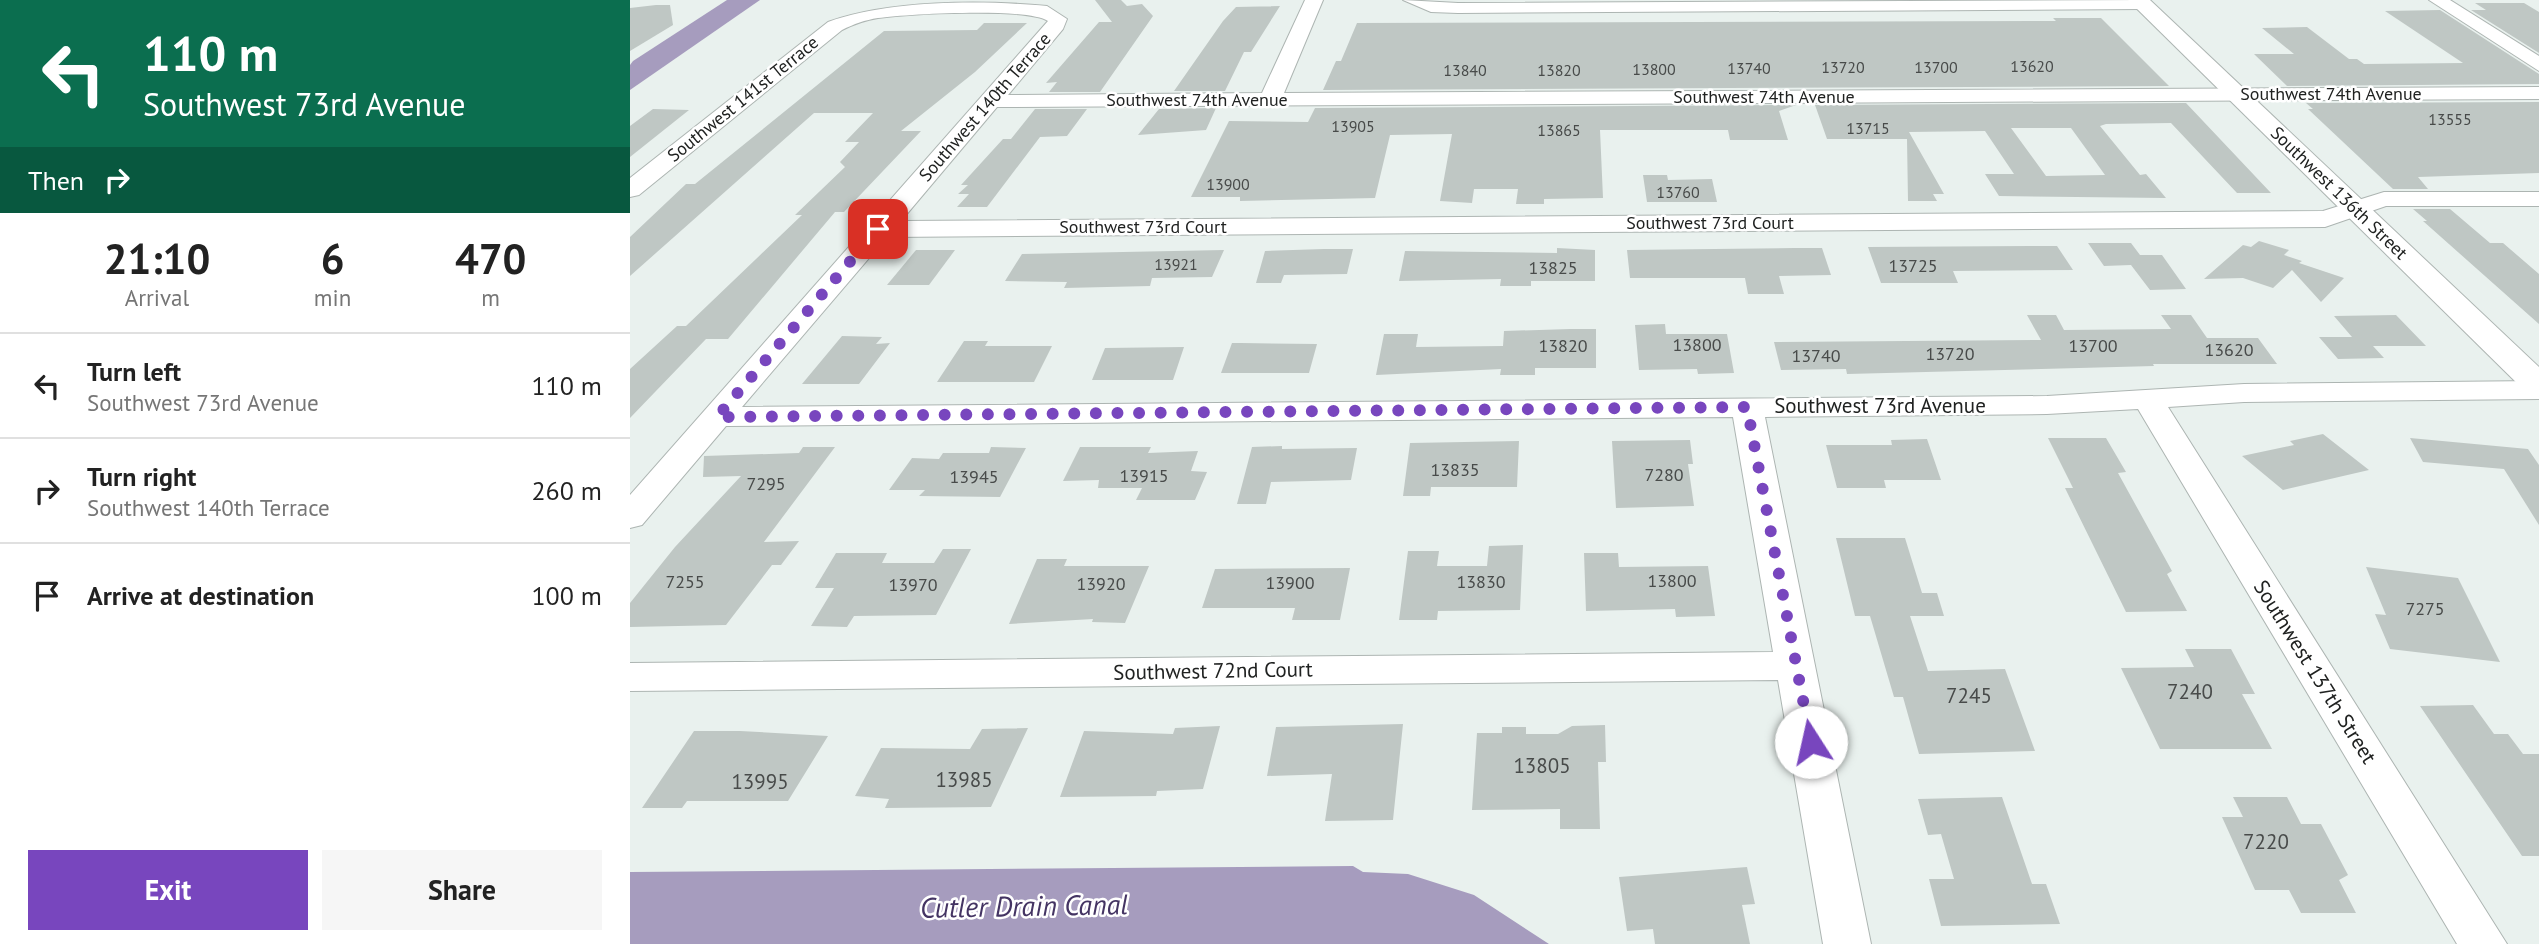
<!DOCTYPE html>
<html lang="en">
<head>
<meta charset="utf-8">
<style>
  body { margin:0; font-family:"PT Sans",sans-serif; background:#f6f6f6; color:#222; height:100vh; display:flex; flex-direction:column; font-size:26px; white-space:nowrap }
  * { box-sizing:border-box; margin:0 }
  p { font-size:23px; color:#767676 }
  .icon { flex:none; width:38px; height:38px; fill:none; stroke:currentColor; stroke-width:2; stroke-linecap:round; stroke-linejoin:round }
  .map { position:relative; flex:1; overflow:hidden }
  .sheet { display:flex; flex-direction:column; background:#fff; width:630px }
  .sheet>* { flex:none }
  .hud { background:#0b6e4f; color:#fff; overflow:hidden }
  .pin { position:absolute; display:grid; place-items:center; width:60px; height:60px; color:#fff; margin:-30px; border-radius:14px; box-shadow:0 4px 10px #0006 }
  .me { position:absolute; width:77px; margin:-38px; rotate:350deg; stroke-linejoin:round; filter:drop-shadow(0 0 5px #0008) }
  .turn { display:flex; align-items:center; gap:24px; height:147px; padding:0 28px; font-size:32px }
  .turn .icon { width:91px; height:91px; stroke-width:2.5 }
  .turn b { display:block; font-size:49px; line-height:60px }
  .then { display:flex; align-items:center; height:66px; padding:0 28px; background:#0003; gap:14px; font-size:26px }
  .eta { display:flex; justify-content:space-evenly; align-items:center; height:119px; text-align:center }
  .eta b { font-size:42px; font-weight:800; line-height:49px }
  .primary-button { display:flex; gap:14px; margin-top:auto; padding:14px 28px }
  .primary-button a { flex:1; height:80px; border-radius:0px; background:#7846be; color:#fff; font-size:28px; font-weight:800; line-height:80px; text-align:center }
  .primary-button a+a { background:#f6f6f6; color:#222 }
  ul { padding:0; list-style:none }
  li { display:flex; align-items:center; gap:21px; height:105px; padding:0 28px; border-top:2px solid #e0e0e0 }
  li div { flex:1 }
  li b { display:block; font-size:26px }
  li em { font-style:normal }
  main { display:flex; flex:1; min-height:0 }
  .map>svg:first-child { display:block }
</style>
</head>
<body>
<main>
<section class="sheet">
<div class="hud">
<div class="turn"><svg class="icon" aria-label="left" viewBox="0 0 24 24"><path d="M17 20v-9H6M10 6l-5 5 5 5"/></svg><div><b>110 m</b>Southwest 73rd Avenue</div></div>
<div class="then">Then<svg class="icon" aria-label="right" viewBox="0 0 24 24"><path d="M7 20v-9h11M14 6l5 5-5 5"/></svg></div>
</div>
<div class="eta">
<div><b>21:10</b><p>Arrival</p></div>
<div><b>6</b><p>min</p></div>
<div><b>470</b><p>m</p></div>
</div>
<ul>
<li><svg class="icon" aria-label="left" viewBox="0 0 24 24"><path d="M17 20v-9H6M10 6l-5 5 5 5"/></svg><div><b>Turn left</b><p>Southwest 73rd Avenue</p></div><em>110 m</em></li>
<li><svg class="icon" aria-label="right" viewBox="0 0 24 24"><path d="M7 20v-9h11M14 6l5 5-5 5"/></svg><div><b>Turn right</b><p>Southwest 140th Terrace</p></div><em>260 m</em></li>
<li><svg class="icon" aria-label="arrive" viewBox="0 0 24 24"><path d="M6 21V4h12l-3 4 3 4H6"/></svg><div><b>Arrive at destination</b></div><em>100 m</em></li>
</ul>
<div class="primary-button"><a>Exit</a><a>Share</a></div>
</section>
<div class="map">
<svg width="1909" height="944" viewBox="0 0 1909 944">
  <rect width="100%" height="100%" fill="#e9f1ee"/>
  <g fill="#a69cbe">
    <polygon points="97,0 130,0 0,90 0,65 3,61"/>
    <polygon points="723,866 733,872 778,874 844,895 919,944 0,944 0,872"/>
  </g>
  <g fill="#bfc7c4" fill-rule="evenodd">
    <polygon points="465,0 491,0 497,6 512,4 523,16 470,92 419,92 427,82 416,83 469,22 482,22"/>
    <polygon points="1845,3 1894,3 1909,12 1909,53 1841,10 1856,10"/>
    <polygon points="26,5 40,5 43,25 0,51 0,8"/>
    <polygon points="650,6 621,52 614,52 595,91 544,91 593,21 606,7"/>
    <polygon points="1810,10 1909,74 1909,84 1657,86 1624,54 1664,54 1632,28 1677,27 1719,59 1727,59 1734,64 1833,63 1755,11"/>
    <polygon points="1423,18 1471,18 1539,86 693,90 706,61 711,61 727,23 1426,21"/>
    <polygon points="354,23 397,23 345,72 271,131 291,131 214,212 205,212 98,339 76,339 0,418 0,369 47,326 56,326 172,215 165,215 215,167 210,162 229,142 215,142 243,113 184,113 0,276 0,237 56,184 65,184 254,31 347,30"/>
    <polygon points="1909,102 1909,173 1788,177 1798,189 1763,189 1678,109 1683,109 1676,103"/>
    <path d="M1556,103L1641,193H1607L1541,123L1476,124L1470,126L1510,175L1516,174L1536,198L1369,196L1355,174H1384L1355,131L1279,132L1314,194H1303L1307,201H1278L1277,139H1197L1185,105ZM1381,128H1441L1475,175L1416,176Z"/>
    <polygon points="1166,105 1149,111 1158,140 1100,140 1098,130 970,130 973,198 914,199 914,204 886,204 888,189 844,189 842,203 810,201 822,134 760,135 745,198 610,201 610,197 561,197 599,121 678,122 685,108"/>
    <polygon points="586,108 576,130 508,135 529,109"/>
    <polygon points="23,109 59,110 0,157 0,126"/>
    <polygon points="405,109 457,109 437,136 410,137 357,207 327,207 339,194 328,194 338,185 331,185 373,139 381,139"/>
    <polygon points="1013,175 1037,175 1038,180 1082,179 1087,202 1017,202"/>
    <polygon points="1783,209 1820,209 1860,243 1873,243 1909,274 1909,324 1793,221 1797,221"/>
    <polygon points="1629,241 1659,250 1654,255 1672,261 1669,263 1714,278 1691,302 1662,270 1643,288 1613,278 1574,279 1613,245 1621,247"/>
    <polygon points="1458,243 1501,243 1510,255 1532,255 1556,289 1520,290 1501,265 1474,266"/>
    <polygon points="1400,246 1427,246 1443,270 1323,271 1328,283 1251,283 1238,247"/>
    <polygon points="927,248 965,250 965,281 901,281 901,286 870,286 871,279 769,281 775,251 927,253"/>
    <polygon points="1164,248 1192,248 1201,275 1149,276 1154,294 1118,294 1115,278 1000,278 997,250"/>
    <polygon points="694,249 723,249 717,274 654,275 651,283 626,283 635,251"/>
    <polygon points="286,250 325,250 299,285 257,285"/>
    <polygon points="594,250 582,277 522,278 520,286 434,288 437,282 375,281 392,254"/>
    <polygon points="1397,315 1426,315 1434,330 1541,329 1531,315 1561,315 1577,338 1628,338 1647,364 1523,364 1524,366 1217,374 1216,369 1151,370 1144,342 1411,340"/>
    <polygon points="1766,315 1796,346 1743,346 1754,358 1708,359 1689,337 1722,337 1704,316"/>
    <polygon points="1035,324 1036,334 1097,334 1104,373 1068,374 1067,369 1009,370 1005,325"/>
    <polygon points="940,329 966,329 966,368 905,368 905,375 870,375 871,369 746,375 754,334 788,334 786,347 873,346 874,331"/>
    <polygon points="212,336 252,337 246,344 260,343 229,384 172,384"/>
    <polygon points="334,341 358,341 355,346 422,346 404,382 307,382"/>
    <polygon points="602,343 611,343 687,344 679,373 591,373"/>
    <polygon points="554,347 543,380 462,380 475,348"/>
    <polygon points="1693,434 1739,470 1653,490 1612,456 1664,445 1660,441"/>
    <polygon points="1418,438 1476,438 1496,472 1488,473 1542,571 1537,574 1557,611 1496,612 1435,488 1443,488"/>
    <polygon points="1780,438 1898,449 1909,465 1909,525 1874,469 1793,462"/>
    <polygon points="1297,439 1311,480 1254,480 1256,488 1207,488 1196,445 1262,445 1261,440"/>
    <polygon points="1060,440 1063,464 1058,464 1064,506 986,508 982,441"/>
    <polygon points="889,441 887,487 801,487 800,496 773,496 780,443"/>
    <polygon points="652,446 652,449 727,448 721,480 641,482 636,504 607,504 622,447"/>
    <polygon points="173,447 205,447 134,542 169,541 151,565 142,565 96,625 0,627 0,603 45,547 111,476 73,477 74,456 169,453"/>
    <polygon points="361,447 396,448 370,497 289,496 295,490 259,490 282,458 309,459 313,453 359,453"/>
    <polygon points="450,447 521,447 518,453 568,451 561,471 577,472 565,500 506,500 512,488 468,488 469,480 433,481"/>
    <polygon points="1206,538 1275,538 1292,593 1307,593 1314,616 1280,616 1298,671 1375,669 1405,751 1289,754 1273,697 1264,697 1240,616 1225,616"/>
    <polygon points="893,545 890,610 808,611 807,620 769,620 778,551 809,551 807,566 857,566 859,546"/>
    <polygon points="313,549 341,549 306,615 224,616 217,627 181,626 204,588 185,588 206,553 257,553 252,563 304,563"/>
    <polygon points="954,553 988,553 989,567 1078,566 1085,616 1046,617 1045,609 956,611"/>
    <polygon points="407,559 437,559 434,566 519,566 495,623 462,622 463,619 379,624"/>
    <polygon points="1736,567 1828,578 1870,662 1760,649 1745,614 1756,615"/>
    <polygon points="720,568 710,620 662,620 665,608 572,608 585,569"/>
    <polygon points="1555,649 1601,649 1625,694 1612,694 1642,749 1530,749 1491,668 1564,667"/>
    <polygon points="1843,705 1864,734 1878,734 1893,754 1909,754 1909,856 1892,856 1790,706"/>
    <polygon points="773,724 763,820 695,821 702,774 637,776 646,727"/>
    <polygon points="975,725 976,762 968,762 970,829 930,829 930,809 842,810 847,733 872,733 872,727 896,727 896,734 928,734 942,726"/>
    <polygon points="590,726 573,789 527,791 526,796 430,797 454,731 543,734 545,728"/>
    <polygon points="398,728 361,807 255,808 259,799 225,796 251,748 340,749 352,729"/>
    <polygon points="64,731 110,731 198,736 158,801 57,801 52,808 12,808"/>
    <polygon points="1372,797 1402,884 1416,884 1430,924 1311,926 1299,879 1324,879 1311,834 1298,835 1288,799"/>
    <polygon points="1603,797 1657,797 1671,824 1691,824 1718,875 1709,880 1726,913 1671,913 1659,890 1625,890 1592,817 1613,817"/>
    <polygon points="1117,867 1125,904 1112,905 1120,944 1025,944 1023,929 997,931 989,877"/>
  </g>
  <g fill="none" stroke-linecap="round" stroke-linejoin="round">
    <defs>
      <g id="street">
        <path d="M675,0H693L654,93L1909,87V99L367,107L271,221L1693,211L1754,192H1909V206H1756L1695,227L257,237L112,407L1417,396L1614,384L1909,381V399L1614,402L1538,407L1877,944H1827L1508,409L1417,414L1135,417L1241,944H1193L1148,680L0,691V663L1143,652L1103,417L96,426L12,525L0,528V495L418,21C397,7 277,14 248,18C235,20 224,24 212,30L9,195L0,197V178L198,22C259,0 351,0 417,6L437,19L433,29L378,95L632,93Z"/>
        <polygon points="773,0 828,3 1519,0 1522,4 1513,9 828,13 801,12"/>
        <polygon points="1799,0 1820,0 1909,56 1909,71"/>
      </g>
      <polygon id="secondary" points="1498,0 1520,0 1909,367 1909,397 1897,393"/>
    </defs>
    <use href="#street" stroke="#adb5b2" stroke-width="2"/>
    <use href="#secondary" stroke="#adb5b2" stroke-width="2"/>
    <use href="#street" fill="#fff" fill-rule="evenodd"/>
    <use href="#secondary" fill="#fff" fill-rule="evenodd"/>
  </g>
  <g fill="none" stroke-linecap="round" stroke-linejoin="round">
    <polyline stroke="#7846be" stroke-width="12" stroke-dasharray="0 21.6" points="248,229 87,417 1117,407 1181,742"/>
  </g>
  <g text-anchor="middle" stroke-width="5" stroke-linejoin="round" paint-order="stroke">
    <g font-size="16" fill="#484b4a">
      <text x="1402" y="72">13620</text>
      <text x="1213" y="73">13720</text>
      <text x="1306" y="73">13700</text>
      <text x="1119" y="74">13740</text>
      <text x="1024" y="75">13800</text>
      <text x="835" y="76">13840</text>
      <text x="929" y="76">13820</text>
      <text x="1820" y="125">13555</text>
      <text x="723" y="132">13905</text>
      <text x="1238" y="134">13715</text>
      <text x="929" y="136">13865</text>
      <text x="598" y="190">13900</text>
      <text x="1048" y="198">13760</text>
      <text x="546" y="270">13921</text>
    </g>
    <g font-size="18" fill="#202221" stroke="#fff">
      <text x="1701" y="100">Southwest 74th Avenue</text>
      <text x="1134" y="103">Southwest 74th Avenue</text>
      <text transform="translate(113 99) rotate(-39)" y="6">Southwest 141st Terrace</text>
      <text x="567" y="106">Southwest 74th Avenue</text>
      <text transform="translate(355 107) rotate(-49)" y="6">Southwest 140th Terrace</text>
      <text transform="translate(1709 193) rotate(44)" y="6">Southwest 136th Street</text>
      <text x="1080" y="229">Southwest 73rd Court</text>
      <text x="513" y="233">Southwest 73rd Court</text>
    </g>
    <g font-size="18" fill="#484b4a">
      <text x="1283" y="272">13725</text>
      <text x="923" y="274">13825</text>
      <text x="1067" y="351">13800</text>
      <text x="933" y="352">13820</text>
      <text x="1463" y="352">13700</text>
      <text x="1599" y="356">13620</text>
      <text x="1320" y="360">13720</text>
      <text x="1186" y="362">13740</text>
      <text x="825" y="476">13835</text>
      <text x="1034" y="481">7280</text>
      <text x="514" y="482">13915</text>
      <text x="344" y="483">13945</text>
      <text x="136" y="490">7295</text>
      <text x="1042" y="587">13800</text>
      <text x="55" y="588">7255</text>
      <text x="851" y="588">13830</text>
      <text x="660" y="589">13900</text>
      <text x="471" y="590">13920</text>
      <text x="283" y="591">13970</text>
      <text x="1795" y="615">7275</text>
    </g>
    <g font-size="21" fill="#202221" stroke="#fff">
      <text x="1250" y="413">Southwest 73rd Avenue</text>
      <text transform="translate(583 671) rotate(-1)" y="7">Southwest 72nd Court</text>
      <text transform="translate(1685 672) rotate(58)" y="7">Southwest 137th Street</text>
    </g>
    <g font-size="21" fill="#484b4a">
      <text x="1560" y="699">7240</text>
      <text x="1339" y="703">7245</text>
      <text x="912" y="773">13805</text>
      <text x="334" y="787">13985</text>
      <text x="130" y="789">13995</text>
      <text x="1636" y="849">7220</text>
    </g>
    <g font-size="28" font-style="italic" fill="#443463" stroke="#fff">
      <text transform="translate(394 906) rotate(-1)" y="10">Cutler Drain Canal</text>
    </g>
  </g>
</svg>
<div class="pin" style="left:248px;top:229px;background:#d93025"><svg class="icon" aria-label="arrive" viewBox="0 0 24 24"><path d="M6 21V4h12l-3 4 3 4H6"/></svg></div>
<svg class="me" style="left:1181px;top:742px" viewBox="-20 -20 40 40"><circle r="19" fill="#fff"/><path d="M0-13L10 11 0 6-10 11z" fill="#7846be"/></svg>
</div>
</main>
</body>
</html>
